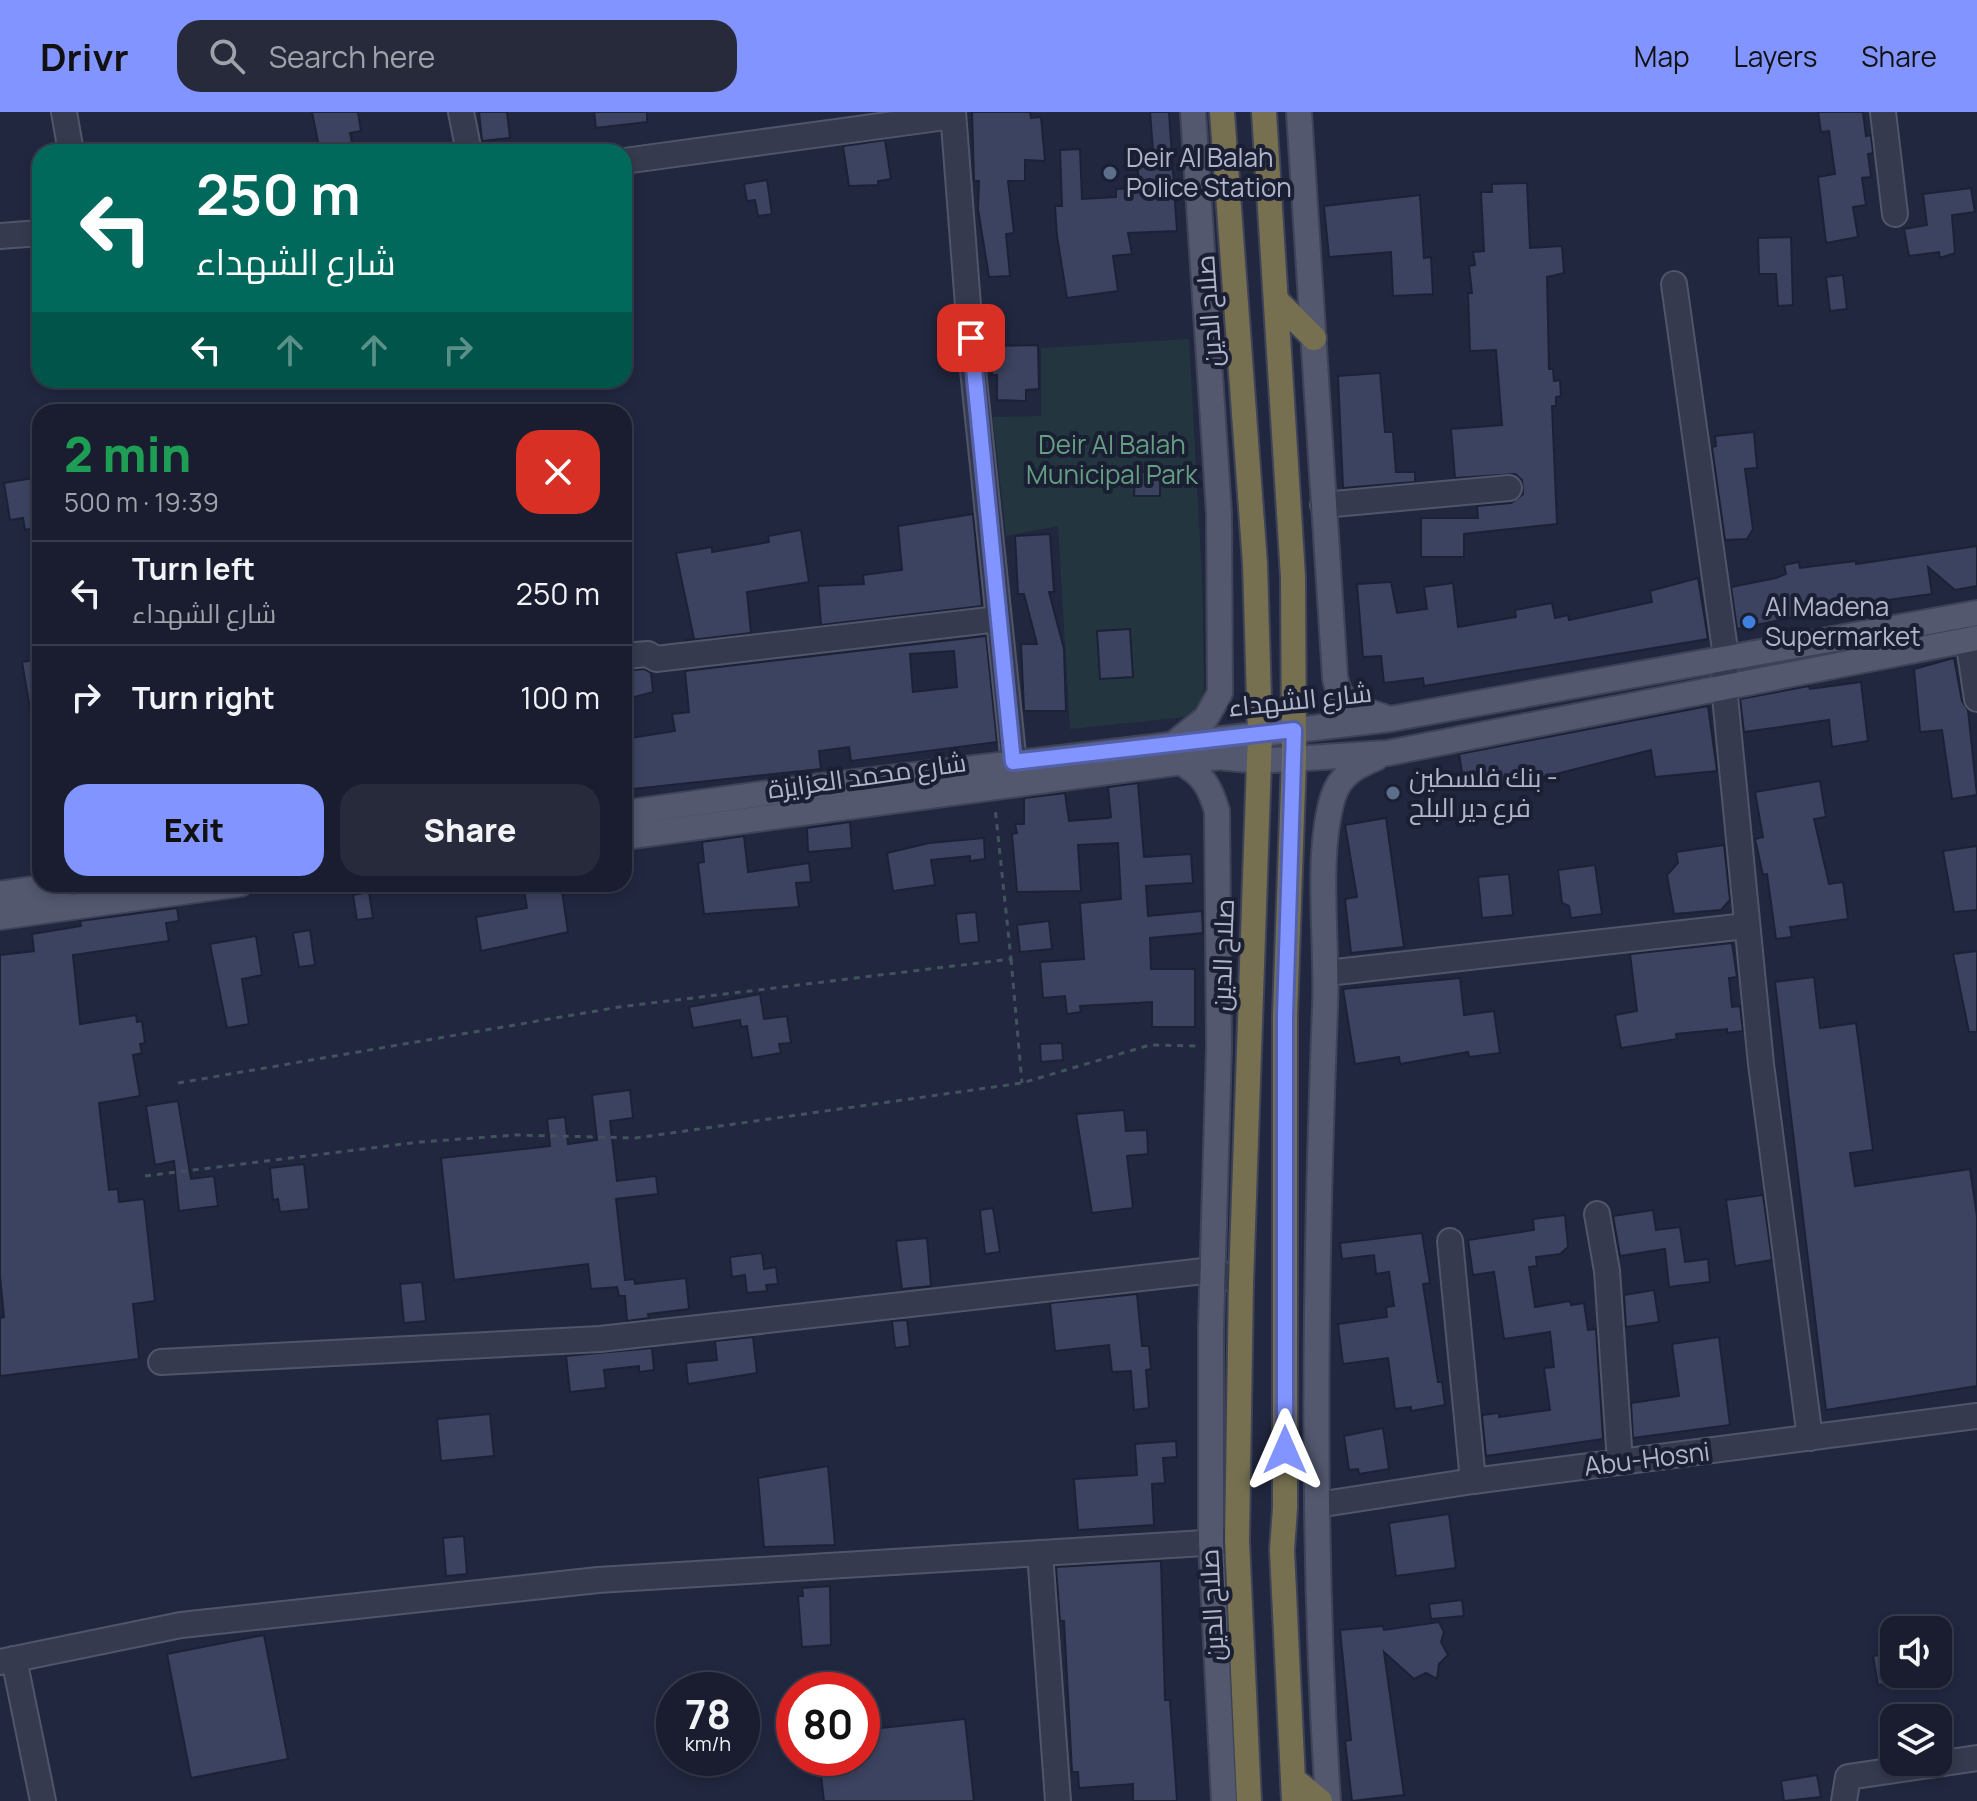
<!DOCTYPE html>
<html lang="en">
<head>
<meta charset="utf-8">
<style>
  body { margin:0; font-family:Manrope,Cairo,sans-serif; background:#262a3b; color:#f1f3f6; height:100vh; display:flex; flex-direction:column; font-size:30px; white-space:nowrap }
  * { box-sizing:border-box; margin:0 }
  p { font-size:26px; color:#9fa2aa }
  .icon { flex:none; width:44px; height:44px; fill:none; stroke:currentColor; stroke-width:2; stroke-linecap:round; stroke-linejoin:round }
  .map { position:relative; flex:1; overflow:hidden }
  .drawer { position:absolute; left:32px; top:292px; width:600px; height:488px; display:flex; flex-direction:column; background:#191d2f; border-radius:24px; box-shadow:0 4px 12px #0003,0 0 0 2px #373b4b }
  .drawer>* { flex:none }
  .guide { position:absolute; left:32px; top:32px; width:600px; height:244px; border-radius:24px; box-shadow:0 4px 12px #0003,0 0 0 2px #373b4b; background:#00695c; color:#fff; overflow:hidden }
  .buttons { position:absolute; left:1880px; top:1504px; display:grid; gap:16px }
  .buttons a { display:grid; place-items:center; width:72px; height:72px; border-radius:16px; background:#191d2f; box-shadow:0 4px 12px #0003,0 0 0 2px #373b4b; font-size:40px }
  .speed { position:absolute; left:656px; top:1560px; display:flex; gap:16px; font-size:40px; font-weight:700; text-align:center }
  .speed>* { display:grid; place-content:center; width:104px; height:104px; border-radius:50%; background:#191d2f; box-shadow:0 4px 12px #0003,0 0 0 2px #373b4b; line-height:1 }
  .speed small { font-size:20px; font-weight:400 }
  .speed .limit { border:12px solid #d22; background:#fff; color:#111 }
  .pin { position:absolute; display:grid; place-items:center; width:68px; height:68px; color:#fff; margin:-34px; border-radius:16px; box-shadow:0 4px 12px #0006 }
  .me { position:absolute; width:88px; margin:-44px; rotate:0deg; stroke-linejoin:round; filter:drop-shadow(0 0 6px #0008) }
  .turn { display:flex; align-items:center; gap:28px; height:168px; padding:0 32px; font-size:36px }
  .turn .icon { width:104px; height:104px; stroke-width:2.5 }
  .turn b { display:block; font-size:56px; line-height:68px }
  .lanes { display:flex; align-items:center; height:76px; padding:0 32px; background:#0003; justify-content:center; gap:40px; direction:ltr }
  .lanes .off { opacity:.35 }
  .round { display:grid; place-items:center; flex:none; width:84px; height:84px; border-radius:24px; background:#262a3b }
  .summary { display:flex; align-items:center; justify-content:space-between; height:136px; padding:0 32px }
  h1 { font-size:48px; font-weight:800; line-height:60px; color:#1e9e55 }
  .primary-button { display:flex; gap:16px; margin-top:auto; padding:16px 32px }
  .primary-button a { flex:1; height:92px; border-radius:24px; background:#8194ff; color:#111; font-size:32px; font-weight:800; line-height:92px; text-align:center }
  .primary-button a+a { background:#262a3b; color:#f1f3f6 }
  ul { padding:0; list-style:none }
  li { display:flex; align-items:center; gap:24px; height:104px; padding:0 32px; border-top:2px solid #373b4b }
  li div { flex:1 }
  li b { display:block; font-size:30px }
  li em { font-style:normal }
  header { display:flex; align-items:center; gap:48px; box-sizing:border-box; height:112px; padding:0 40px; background:#8194ff; color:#111 }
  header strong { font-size:38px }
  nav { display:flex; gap:44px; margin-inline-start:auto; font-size:28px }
  .search { width:560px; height:72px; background:#262a3b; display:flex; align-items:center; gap:20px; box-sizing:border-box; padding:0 28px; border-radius:24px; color:#9fa2aa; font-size:30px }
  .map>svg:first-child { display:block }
</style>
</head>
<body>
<header>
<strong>Drivr</strong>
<div class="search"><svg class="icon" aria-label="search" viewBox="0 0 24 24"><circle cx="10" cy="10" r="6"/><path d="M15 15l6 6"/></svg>Search here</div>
<nav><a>Map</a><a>Layers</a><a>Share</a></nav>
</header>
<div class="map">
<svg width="1977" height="1689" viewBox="0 0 1977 1689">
  <rect width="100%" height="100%" fill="#21273f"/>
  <polygon fill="#233640" points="1189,227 1202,466 1204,578 1200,591 1186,605 1070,617 1058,414 1006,424 993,305 1041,304 1041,236"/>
  <g fill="#3c4360" stroke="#1c2136" stroke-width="2" fill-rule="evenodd">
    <polygon points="312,0 358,0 361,19 350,21 353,35 347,40 320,40"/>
    <polygon points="479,0 507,0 510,26 482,29"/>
    <polygon points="594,0 647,0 647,10 596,16"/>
    <polygon points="972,0 1030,0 1031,6 1041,5 1045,49 1025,48 1025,69 1008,69 1014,121 1006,122 1010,164 989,165 978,97 979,69 974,69"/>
    <polygon points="1150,0 1169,0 1177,119 1128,121 1132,142 1113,144 1118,179 1067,186 1057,124 1055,94 1062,94 1060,38 1080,37 1082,87 1116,85 1116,77 1138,76 1138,39 1153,38"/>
    <polygon points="1818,0 1863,0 1866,24 1871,23 1873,41 1868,42 1871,65 1862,66 1866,93 1853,95 1858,125 1826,131 1818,65 1835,62 1829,19 1821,20"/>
    <polygon points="885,28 891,67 878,69 878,73 849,74 843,34"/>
    <polygon points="767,68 772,102 758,104 755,88 747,89 744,72"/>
    <polygon points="1527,71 1530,136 1562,134 1564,161 1547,165 1549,257 1553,257 1554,269 1560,268 1561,284 1556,285 1556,294 1552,294 1557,412 1464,422 1464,445 1421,445 1421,406 1478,406 1477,394 1511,391 1523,382 1522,368 1515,362 1455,366 1451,317 1502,313 1496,238 1470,239 1468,181 1472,181 1469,154 1475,153 1473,140 1484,139 1481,80 1492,80 1492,72"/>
    <polygon points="1971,76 1975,100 1952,103 1955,141 1940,146 1939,140 1909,144 1904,117 1927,113 1923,82"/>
    <polygon points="1420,83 1424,146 1431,145 1433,182 1393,184 1391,140 1329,145 1324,94"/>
    <polygon points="1791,125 1793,193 1778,194 1776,162 1759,162 1758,126"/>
    <polygon points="1843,163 1847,197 1830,199 1826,165"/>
    <polygon points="1038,233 1039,277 1026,278 1026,289 997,288 997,263 992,263 991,234"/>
    <polygon points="1380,261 1385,320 1393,320 1396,360 1415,360 1415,370 1343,376 1338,264"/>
    <polygon points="1754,320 1757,356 1745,357 1753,417 1747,427 1725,428 1712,335 1716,334 1715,324"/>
    <polygon points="1135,360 1160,360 1160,384 1134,384"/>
    <polygon points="39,365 40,415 25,418 23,406 10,408 4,371"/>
    <polygon points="973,402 982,494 821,513 818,474 864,472 863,463 902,458 898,414"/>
    <polygon points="801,418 809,470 747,480 751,521 683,529 694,527 676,441 712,435 712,440 769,430 768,424"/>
    <polygon points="1050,422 1054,480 1049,480 1064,537 1066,599 1024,599 1021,532 1037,532 1024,482 1018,482 1015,424"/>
    <polygon points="1977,434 1977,474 1955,478 1928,455 1932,482 1857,492 1858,497 1818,500 1737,517 1731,475 1776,466 1786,462 1784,453 1799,450 1800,456 1856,449 1856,452"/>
    <polygon points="1698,466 1708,527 1424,574 1423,566 1384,571 1381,544 1363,545 1357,472 1391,470 1397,501 1427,497 1424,475 1453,471 1458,515 1516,505 1515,498 1552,491 1555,506 1568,503 1569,508 1652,490 1650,479"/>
    <polygon points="1130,517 1133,565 1100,567 1097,519"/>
    <path d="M986,524L997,630L851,649L849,635L819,639L821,657L624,678V627L675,619L672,602L689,600L685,559ZM954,539L957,575L913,580L910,542Z"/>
    <polygon points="1954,546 1962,589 1968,598 1977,683 1952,687 1942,618 1920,620 1914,557"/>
    <polygon points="40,547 40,608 32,608 22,550"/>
    <polygon points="644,557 651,561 653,580 624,588 624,559"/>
    <polygon points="1861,570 1868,629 1832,635 1829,608 1744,620 1740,587 1809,574 1810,577"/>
    <polygon points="1708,594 1717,659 1655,665 1651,638 1544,665 1465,678 1459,642"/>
    <polygon points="1820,669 1826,705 1814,707 1829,772 1843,770 1848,807 1790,815 1792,825 1776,827 1767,762 1763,763 1755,727 1763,725 1755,680"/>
    <polygon points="1138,671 1144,745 1191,742 1193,771 1146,774 1148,804 1202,799 1203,821 1150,826 1151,857 1195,857 1195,915 1152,915 1152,890 1080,894 1081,900 1067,902 1065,884 1043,886 1040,850 1084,847 1080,791 1121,787 1118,731 1078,733 1081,779 1017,780 1012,722 1017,721 1015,712 1024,712 1024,686 1065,681 1069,709 1108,706 1111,705 1108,675"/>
    <polygon points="1386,706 1404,835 1351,841 1345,787 1357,785 1345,713"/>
    <polygon points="850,710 852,736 808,740 807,716"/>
    <polygon points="744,724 748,760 809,751 811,770 796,771 799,795 704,802 698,751 704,750 702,730"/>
    <polygon points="984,726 985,747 970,749 970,744 931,748 935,773 893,779 887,741 929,731"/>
    <polygon points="1724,733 1730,788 1721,798 1674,802 1667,763 1678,751 1676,740"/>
    <polygon points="1977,734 1977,798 1954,800 1943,739"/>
    <polygon points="1595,753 1602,802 1571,806 1569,794 1562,791 1558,758"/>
    <polygon points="1509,762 1513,803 1482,806 1478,765"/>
    <polygon points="523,772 561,772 568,820 481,839 476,805 527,796"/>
    <polygon points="369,780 373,806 357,808 353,783"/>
    <polygon points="177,796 179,809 166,811 169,829 73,843 80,912 136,903 137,910 142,909 145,931 140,932 142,941 133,943 140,984 99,991 109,1078 118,1077 119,1090 144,1087 155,1189 133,1192 139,1247 0,1264 0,1206 4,1205 0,1164 0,843 34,839 32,822 81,814 80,809"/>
    <polygon points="976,800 979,830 959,832 956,802"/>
    <polygon points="1049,809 1052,837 1020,840 1017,813"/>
    <polygon points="310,818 315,853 299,855 293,821"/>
    <polygon points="256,824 262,863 242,867 249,912 227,916 210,832"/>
    <polygon points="1732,831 1737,865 1729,866 1732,895 1740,894 1743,919 1727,921 1727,917 1676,922 1677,927 1621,936 1615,903 1637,899 1630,842"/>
    <polygon points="1977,839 1977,920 1969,920 1953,842"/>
    <polygon points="1814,865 1820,916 1856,911 1873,1038 1850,1041 1855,1074 1970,1057 1977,1104 1977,1274 1826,1298 1775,870"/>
    <polygon points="1460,866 1464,903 1494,899 1500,941 1469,945 1468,940 1400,952 1399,945 1355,952 1343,877"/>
    <polygon points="760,882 764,907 787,904 791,931 779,932 781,941 752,946 747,914 741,915 740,908 693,916 689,895"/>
    <polygon points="1062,931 1063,948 1041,950 1040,932"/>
    <polygon points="630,978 633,1006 610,1009 617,1069 656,1064 658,1082 616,1087 625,1168 634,1167 635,1172 686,1166 689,1197 648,1202 649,1206 627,1209 625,1184 619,1184 617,1175 591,1177 588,1152 454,1168 441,1046 550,1034 547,1007 565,1005 568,1032 597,1028 592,983"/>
    <polygon points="178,989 191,1067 214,1064 218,1094 179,1099 174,1049 155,1053 146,994"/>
    <polygon points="1124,998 1126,1019 1147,1018 1148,1042 1127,1044 1133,1096 1092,1101 1076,1002"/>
    <polygon points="304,1052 309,1097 280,1100 278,1087 273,1088 270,1056"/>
    <polygon points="1763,1083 1772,1148 1735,1154 1726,1088"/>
    <polygon points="993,1096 1000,1140 985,1142 980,1098"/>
    <polygon points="1653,1098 1656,1118 1680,1115 1685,1150 1708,1147 1710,1170 1669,1175 1665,1137 1620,1144 1613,1104"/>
    <polygon points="1565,1103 1568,1135 1560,1142 1536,1145 1537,1154 1529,1155 1535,1195 1570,1189 1571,1193 1584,1191 1588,1218 1596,1217 1603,1327 1486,1344 1482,1303 1499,1301 1499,1305 1550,1298 1544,1256 1554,1255 1550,1220 1504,1227 1494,1160 1473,1163 1468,1128 1534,1118 1533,1107"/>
    <polygon points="1422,1121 1430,1171 1423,1172 1438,1270 1442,1270 1445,1293 1411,1299 1411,1295 1395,1297 1388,1246 1343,1252 1338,1212 1387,1205 1386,1195 1394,1194 1389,1160 1376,1162 1374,1143 1342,1147 1340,1131"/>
    <polygon points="927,1126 931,1174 902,1177 896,1129"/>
    <polygon points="762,1141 764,1157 776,1155 778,1172 766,1173 767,1179 747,1181 745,1163 732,1165 730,1145"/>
    <polygon points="422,1170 426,1209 404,1211 400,1172"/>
    <polygon points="1654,1178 1659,1210 1626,1215 1624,1183"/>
    <polygon points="1137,1182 1142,1234 1149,1234 1151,1257 1146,1258 1149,1296 1134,1298 1131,1259 1112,1260 1109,1233 1055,1239 1050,1191"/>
    <polygon points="907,1208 910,1234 895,1236 892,1209"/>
    <polygon points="753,1225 757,1261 688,1272 686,1251 717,1248 715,1229"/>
    <polygon points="1719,1225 1730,1313 1633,1326 1631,1291 1679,1284 1672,1232"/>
    <polygon points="652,1236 654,1258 639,1260 639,1254 604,1258 606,1276 570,1280 566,1244"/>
    <polygon points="490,1302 494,1344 441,1349 437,1307"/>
    <polygon points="1383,1316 1389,1357 1359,1362 1358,1357 1349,1358 1344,1324"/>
    <polygon points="1176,1329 1177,1345 1163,1346 1165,1371 1152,1372 1154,1413 1078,1418 1074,1367 1137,1363 1135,1332"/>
    <polygon points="828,1354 835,1433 764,1435 758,1366"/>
    <polygon points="1449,1402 1456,1456 1396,1464 1389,1411"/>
    <polygon points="464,1424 467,1462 446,1464 443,1426"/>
    <polygon points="1161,1449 1165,1588 1170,1588 1177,1689 1133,1689 1133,1672 1079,1676 1078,1660 1072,1660 1064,1509 1060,1509 1056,1455"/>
    <polygon points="830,1474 831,1533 802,1535 798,1484 803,1484 802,1476"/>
    <polygon points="1462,1488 1464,1504 1431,1507 1429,1492"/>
    <polygon points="1439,1510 1444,1520 1441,1530 1448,1543 1439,1552 1437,1567 1426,1561 1414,1567 1384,1540 1404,1683 1352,1689 1345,1629 1351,1628 1340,1518 1383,1514 1384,1518"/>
    <polygon points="264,1523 288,1647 191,1666 167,1542"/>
    <polygon points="1888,1542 1892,1571 1878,1573 1873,1544"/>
    <polygon points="965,1607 974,1689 824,1689 819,1646 862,1646 862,1618"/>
    <polygon points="1817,1663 1821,1685 1784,1689 1781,1669"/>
  </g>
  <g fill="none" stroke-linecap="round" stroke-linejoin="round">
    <defs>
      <g id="minor">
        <polyline points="64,0 71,40"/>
        <polyline points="461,0 469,40"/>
        <polyline points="953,0 973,258 1016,671"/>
        <polyline points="1883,0 1895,102"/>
        <polyline points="624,49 953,4"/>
        <polyline points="0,124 40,121"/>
        <polyline points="1674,172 1726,545 1724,574 1761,952 1810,1326"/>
        <polyline points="1323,393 1509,376"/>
        <polyline points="1968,527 1977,587"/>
        <polyline points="624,544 648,542 656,547 998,507"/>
        <polyline points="1327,861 1746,814"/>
        <polyline points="1597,1102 1607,1159 1620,1350"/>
        <polyline points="1450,1129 1473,1369"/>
        <polyline points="161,1250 600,1227 1213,1158 1241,1171"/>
        <polyline points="1317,1393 1473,1369 1977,1304"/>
        <polyline points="1040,1441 1058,1689"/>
        <polyline points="14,1547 43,1689"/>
        <polyline points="0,1550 181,1513 598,1468 1237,1429"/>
        <polyline points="1844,1689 1848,1665 1977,1646"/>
      </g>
      <g id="major">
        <path d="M1299,0L1335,565C1339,594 1359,596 1384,605"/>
        <polyline points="1176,630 1206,606 1220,581 1219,401 1193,0"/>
        <path d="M1180,650C1202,662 1210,674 1217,699L1219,935L1211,1216V1430L1224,1689"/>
        <polyline points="624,701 804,676 1390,607 1977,501"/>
        <polyline points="624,725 1219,645 1259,649 1388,641 1977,526"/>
        <polyline points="0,782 66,772"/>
        <polyline points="0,805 240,772"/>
        <path d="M1328,1689C1311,1425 1315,1160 1325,896C1328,833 1315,744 1333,685C1340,663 1356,654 1376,646"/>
      </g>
      <g id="highway">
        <polyline points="1222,0 1255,452 1260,621 1241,1171 1237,1429 1249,1689"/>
        <polyline points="1264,0 1293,465 1294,646 1285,903 1285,1396 1282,1438 1294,1689"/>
        <polyline points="1278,190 1314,226"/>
        <polyline points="1293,1667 1320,1689"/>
      </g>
    </defs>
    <use href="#minor" stroke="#50556a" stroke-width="28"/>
    <use href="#major" stroke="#3e4358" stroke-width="28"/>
    <use href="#highway" stroke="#3d4257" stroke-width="28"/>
    <g stroke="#41535d" stroke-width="3" stroke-dasharray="6 6" stroke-linecap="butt">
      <polyline points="1011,847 1022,971"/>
      <polyline points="178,971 619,895 1011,847 995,695"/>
      <polyline points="145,1064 420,1030 516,1023 636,1026 1022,971 1150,933 1197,934"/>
    </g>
    <use href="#minor" stroke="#353a4f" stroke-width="24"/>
    <use href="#major" stroke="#53586f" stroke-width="24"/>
    <use href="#highway" stroke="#767051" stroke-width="24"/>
  </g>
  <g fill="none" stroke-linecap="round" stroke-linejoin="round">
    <defs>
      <polyline id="route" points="971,226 1013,650 1294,618 1285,903 1285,1338"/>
    </defs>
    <use href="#route" stroke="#5460a6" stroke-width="20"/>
    <use href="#route" stroke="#8194ff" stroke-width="14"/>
  </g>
  <g fill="#5c6f8a" stroke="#1a1f34" stroke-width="3">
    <circle cx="1110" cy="61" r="8"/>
    <circle cx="1393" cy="681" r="8"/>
  </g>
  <circle fill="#3f7fe0" stroke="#1a1f34" stroke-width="3" cx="1749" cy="510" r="8"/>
  <g text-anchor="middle" stroke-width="8" stroke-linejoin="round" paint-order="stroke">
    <g font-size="26" fill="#b1b5ca" stroke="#1a1f34" text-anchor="start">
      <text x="1126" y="55">Deir Al Balah<tspan x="1126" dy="30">Police Station</tspan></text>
      <text x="1765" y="504">Al Madena<tspan x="1765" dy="30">Supermarket</tspan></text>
      <text x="1409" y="675">بنك فلسطين -<tspan x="1409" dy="30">فرع دير البلح</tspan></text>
    </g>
    <g font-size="26" fill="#b1b5ca" stroke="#1a1f34">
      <text transform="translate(1209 199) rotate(-94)" y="9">صلاح الدين</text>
      <text transform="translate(1300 588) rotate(-6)" y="9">شارع الشهداء</text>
      <text transform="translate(867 664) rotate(-8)" y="9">شارع محمد العزايزة</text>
      <text transform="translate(1223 843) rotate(-88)" y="9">صلاح الدين</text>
      <text transform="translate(1647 1347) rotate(-7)" y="9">Abu-Hosni</text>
      <text transform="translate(1212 1493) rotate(-93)" y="9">صلاح الدين</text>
    </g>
    <g font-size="26" fill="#659e80" stroke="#1a1f34">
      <text x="1112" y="342">Deir Al Balah<tspan x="1112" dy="30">Municipal Park</tspan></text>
    </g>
  </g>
</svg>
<div class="buttons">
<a><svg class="icon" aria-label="sound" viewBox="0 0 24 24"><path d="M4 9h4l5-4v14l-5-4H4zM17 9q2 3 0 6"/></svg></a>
<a><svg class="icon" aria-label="layers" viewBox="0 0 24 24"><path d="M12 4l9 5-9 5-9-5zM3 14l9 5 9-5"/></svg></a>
</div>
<div class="speed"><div>78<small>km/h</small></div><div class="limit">80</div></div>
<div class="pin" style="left:971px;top:226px;background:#d93025"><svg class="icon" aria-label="arrive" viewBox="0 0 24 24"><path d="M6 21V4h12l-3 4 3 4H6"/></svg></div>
<svg class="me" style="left:1285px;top:1338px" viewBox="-20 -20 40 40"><path d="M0-17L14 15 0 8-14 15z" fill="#8194ff" stroke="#fff" stroke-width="4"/></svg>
<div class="guide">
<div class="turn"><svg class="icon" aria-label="left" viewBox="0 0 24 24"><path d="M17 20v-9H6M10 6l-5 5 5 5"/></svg><div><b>250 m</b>شارع الشهداء</div></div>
<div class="lanes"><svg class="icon" aria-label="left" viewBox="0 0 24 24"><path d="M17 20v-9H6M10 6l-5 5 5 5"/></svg><svg class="icon off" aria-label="ahead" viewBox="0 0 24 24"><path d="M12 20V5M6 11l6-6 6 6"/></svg><svg class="icon off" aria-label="ahead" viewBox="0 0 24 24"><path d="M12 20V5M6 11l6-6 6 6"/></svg><svg class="icon off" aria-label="right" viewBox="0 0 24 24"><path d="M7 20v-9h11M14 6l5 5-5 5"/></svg></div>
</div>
<section class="drawer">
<div class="summary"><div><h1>2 min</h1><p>500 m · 19:39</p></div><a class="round" style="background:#d93025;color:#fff"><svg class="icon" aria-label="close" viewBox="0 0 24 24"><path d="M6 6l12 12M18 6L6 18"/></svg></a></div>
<ul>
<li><svg class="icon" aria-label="left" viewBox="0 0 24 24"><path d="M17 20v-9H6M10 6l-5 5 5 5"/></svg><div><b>Turn left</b><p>شارع الشهداء</p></div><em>250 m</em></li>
<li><svg class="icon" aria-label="right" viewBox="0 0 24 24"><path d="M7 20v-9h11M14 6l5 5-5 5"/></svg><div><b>Turn right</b></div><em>100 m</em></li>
</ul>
<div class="primary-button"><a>Exit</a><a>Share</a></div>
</section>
</div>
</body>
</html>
